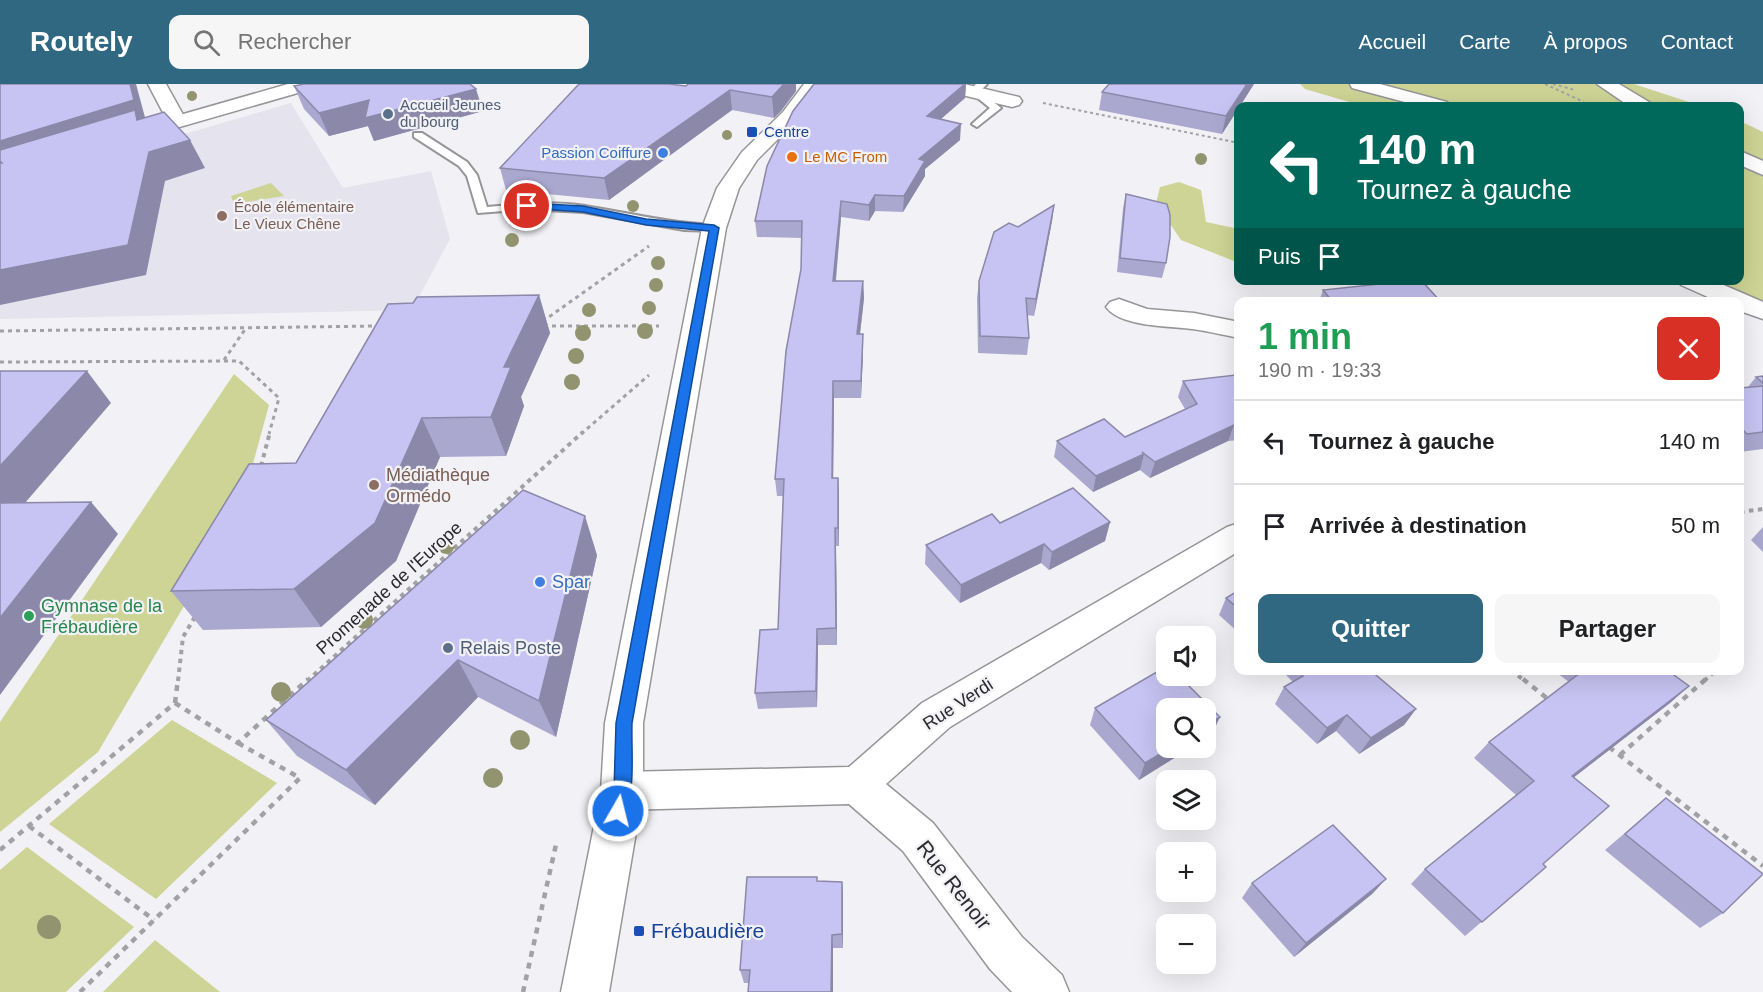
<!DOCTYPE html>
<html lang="fr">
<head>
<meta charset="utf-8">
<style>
  body { margin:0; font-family:Arial,sans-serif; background:#f6f6f6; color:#202124; height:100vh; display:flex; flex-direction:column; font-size:22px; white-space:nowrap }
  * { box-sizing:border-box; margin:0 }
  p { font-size:20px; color:#757577 }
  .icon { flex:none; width:33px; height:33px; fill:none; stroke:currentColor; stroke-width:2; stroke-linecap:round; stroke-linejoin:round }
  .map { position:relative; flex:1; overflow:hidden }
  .details { position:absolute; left:1234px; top:213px; width:510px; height:378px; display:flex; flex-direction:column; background:#fff; border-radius:12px; box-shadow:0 6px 24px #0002 }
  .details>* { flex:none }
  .banner { position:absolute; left:1234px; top:18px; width:510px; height:183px; border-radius:12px; box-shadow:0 6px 24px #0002; background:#00695c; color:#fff; overflow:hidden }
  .buttons { position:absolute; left:1156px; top:542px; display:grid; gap:12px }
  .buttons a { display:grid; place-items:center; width:60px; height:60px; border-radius:12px; background:#fff; box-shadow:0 6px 24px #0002; font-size:30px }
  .pin { position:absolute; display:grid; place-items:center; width:51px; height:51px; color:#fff; margin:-26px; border:3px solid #fff; border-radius:50%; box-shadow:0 2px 6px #0007 }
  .me { position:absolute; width:66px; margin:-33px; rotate:8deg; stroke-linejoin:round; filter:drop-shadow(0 0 4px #0008) }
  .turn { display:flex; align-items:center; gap:21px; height:126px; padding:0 24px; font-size:27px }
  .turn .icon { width:78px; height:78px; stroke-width:2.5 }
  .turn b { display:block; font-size:42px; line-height:51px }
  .then { display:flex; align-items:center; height:57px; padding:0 24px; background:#0003; gap:12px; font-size:22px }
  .round { display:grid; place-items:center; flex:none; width:63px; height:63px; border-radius:12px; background:#f6f6f6 }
  .summary { display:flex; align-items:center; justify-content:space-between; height:102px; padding:0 24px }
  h1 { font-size:36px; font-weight:600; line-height:45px; color:#1e9e55 }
  .action { display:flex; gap:12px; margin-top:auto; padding:12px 24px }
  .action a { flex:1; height:69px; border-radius:12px; background:#306882; color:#fff; font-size:24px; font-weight:600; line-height:69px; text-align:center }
  .action a+a { background:#f6f6f6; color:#202124 }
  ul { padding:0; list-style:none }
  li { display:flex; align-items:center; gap:18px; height:84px; padding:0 24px; border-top:2px solid #e0e0e0 }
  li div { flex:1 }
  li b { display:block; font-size:22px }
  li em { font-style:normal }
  header { display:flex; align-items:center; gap:36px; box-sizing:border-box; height:84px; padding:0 30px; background:#306882; color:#fff }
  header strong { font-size:28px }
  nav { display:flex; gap:33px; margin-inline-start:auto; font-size:21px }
  .search { width:420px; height:54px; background:#f6f6f6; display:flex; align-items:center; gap:15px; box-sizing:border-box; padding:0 21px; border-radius:12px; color:#757577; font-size:22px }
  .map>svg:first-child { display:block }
</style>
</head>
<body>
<header>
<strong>Routely</strong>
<div class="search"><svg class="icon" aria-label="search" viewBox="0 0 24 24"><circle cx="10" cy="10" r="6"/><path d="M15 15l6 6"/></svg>Rechercher</div>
<nav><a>Accueil</a><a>Carte</a><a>À propos</a><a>Contact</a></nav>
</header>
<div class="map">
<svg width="1763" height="908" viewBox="0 0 1763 908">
  <rect width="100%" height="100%" fill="#f2f1f5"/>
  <polygon fill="#e4e3ee" points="291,19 343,104 431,87 450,155 412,226 0,235 0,109 181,51"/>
  <g fill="#cdd495">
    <polygon points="1300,0 1634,0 1701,22 1363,22 1305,5"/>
    <polygon points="1740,37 1763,48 1763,225 1688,197 1740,196"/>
    <polygon points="1179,98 1201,106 1206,138 1239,145 1239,179 1181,156 1156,119 1160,103"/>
    <polygon points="271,99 284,112 234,120 231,112"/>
    <polygon points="234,290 269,321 240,427 98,668 0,748 0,638"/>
    <polygon points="172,636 277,699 156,815 49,740"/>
    <polygon points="27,763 134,843 66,908 0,908 0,786"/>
    <polygon points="155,856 220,908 103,908"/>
  </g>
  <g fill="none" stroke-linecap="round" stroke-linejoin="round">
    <defs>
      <g id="lane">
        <polygon points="976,0 987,0 980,7 1001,24 977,43 972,40 990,24 969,7"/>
        <path d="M414,49H422L467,78L477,91L487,123C519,120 552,117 585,122C628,129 669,139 714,141L720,144L714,147L684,146L583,128L527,125L478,129L467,92L459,82L414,53Z"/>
      </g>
      <g id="street">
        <polygon points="148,0 166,0 186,36 183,40 169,40"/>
        <polygon points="931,0 964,0 1019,13 1022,17 1019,21 1012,23 933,4"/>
        <polygon points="1350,0 1380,0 1447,18 1450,22 1420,22 1352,4"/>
        <polygon points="1597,0 1619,0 1649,18 1652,22 1629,22"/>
        <polygon points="1740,67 1763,77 1763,91 1740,81"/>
        <polygon points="1678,196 1712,196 1763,218 1763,235 1740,227 1740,218 1719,218 1681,201"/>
        <path d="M1119,215L1147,225L1194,229L1239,238V254C1223,251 1208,247 1192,245C1170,242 1120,243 1106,223L1110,218Z"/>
        <polygon points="1239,439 1239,467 950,643 886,700 933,739 1022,853 1062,891 1069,908 1012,908 990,885 903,767 849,720 622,726 607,720 601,707 607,694 622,688 849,683 922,619 1227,443"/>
      </g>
      <g id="secondary">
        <polygon points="288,0 317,0 315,4 138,55 124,55 121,51 124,47"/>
        <polygon points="804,0 823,0 797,36 757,76 739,104 726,144 643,639 643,707 609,908 561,908 601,707 605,639 702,144 717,104 742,68 783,28"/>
      </g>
    </defs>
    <use href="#lane" stroke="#969699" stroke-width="4"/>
    <use href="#street" stroke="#969699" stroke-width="3"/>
    <use href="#secondary" stroke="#969699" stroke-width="3"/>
    <g stroke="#a2a2a5" stroke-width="2" stroke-dasharray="3 3" stroke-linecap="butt">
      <polyline points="1545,0 1584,18"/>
      <polyline points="1553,0 1575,6"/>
      <polyline points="1043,19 1239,59"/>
    </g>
    <g stroke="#a2a2a5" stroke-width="3" stroke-dasharray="4 4" stroke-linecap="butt">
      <polyline points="542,235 546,235 649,162"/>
      <polyline points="544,242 659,242"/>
      <polyline points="0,247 377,242"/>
      <polyline points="224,276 246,244"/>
      <polyline points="0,278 239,277 279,314 269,350"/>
      <polyline points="581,350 649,291"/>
    </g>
    <g stroke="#a2a2a5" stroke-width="4" stroke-dasharray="4.5 4.5" stroke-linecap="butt">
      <polyline points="261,382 270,348"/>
      <polyline points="1740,428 1763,425"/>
      <polyline points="1740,535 1742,539 1740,555"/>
      <polyline points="1511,586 1525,597"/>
      <polyline points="178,597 183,553 196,531"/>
      <polyline points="307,597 583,348"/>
      <polyline points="1704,597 1716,586"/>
    </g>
    <g stroke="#a2a2a5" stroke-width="4.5" stroke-dasharray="6 6" stroke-linecap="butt">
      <polyline points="1523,595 1549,616"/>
      <polyline points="175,619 238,659 308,595"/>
      <polyline points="175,619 178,595"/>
      <polyline points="1609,663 1763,782"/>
      <polyline points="1620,671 1706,595"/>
      <polyline points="29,742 154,836"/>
      <polyline points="0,766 175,619"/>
      <polyline points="80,908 300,694 238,659"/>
      <polyline points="523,908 557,756"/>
    </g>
    <use href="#lane" fill="#fff" fill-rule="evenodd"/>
    <use href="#street" fill="#fff" fill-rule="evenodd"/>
    <use href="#secondary" fill="#fff" fill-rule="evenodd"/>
  </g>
  <g fill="#929470">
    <circle cx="192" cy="12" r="5"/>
    <circle cx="727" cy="51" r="5"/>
    <circle cx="1201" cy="75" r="6"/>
    <circle cx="633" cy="122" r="6"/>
    <circle cx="512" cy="156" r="7"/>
    <circle cx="658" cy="179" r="7"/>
    <circle cx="656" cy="201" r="7"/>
    <circle cx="649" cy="224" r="7"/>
    <circle cx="589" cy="226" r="7"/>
    <circle cx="645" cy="247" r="8"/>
    <circle cx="583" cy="249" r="8"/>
    <circle cx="576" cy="272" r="8"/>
    <circle cx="572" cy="298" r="8"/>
    <circle cx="446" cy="461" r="9"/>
    <circle cx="364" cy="536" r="9"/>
    <circle cx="281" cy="608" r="10"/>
    <circle cx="520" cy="656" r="10"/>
    <circle cx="493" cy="694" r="10"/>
    <circle cx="49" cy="843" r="12"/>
  </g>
  <g fill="#aba8d0">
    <polygon points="966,0 965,14 941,35 960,56 925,85 925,92 903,128 875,127 869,137 841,133 836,197 863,197 864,214 860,250 863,250 863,267 861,314 834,314 833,394 838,394 839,412 839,462 836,462 837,561 818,561 817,623 758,625 755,609 778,545 783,412 777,412 775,395 801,185 802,154 757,153 755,137"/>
    <polygon points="1109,0 1254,0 1222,50 1099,26 1102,8"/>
    <polygon points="294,2 483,27 374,57 368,42 329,52 304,25"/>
    <polygon points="686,2 796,7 781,27 774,34 732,26 609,116 506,106 500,84"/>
    <polygon points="1126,110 1166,179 1162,194 1117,188 1123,124"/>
    <polygon points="1054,121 1052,137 1034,232 1027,231 1029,254 1027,271 978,269 977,214 979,197 1018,143"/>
    <polygon points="1323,206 1441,218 1319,218"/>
    <polygon points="539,211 550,249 521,313 524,322 506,372 440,373 396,477 321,543 203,546 171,507 296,379 413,219"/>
    <polygon points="1763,292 1763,365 1740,368 1740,304 1748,303 1756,293"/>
    <polygon points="1239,296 1239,356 1228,357 1150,394 1140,386 1093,408 1054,373 1057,357 1125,353 1185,325 1178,313 1183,297"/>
    <polygon points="1110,438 1105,457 1049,486 1041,479 960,519 925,480 926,461 1000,439"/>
    <polygon points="1763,443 1763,468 1751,456"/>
    <polygon points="597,471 556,653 478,613 375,721 297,672 266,636"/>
    <polygon points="1239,506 1239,549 1219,531 1226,514"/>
    <polygon points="1281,586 1370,586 1416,625 1404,641 1359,670 1336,647 1317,660 1275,620 1284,603 1293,598"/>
    <polygon points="1553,586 1667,586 1689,602 1670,619 1574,693 1543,780 1546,783 1465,852 1411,800 1425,785 1516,711 1474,674 1489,658 1569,598"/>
    <polygon points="1095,624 1212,650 1139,696 1090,641"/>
    <polygon points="1666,714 1723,829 1700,844 1605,766"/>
    <polygon points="1386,795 1372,810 1294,873 1242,814 1252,799"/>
    <polygon points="818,797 842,798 843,812 843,864 833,864 833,908 748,908 749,899 744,899 740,886"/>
  </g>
  <g fill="#8b88a9">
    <polygon points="130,0 136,0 146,37 0,77 0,57"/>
    <polygon points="781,0 796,0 796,7 781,27 774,34 772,13"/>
    <polygon points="966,0 965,14 927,47 927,32"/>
    <polygon points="1247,0 1254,0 1222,50 1226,32"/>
    <polygon points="476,5 483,27 374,57 368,42 329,52 319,29 369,16"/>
    <polygon points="730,6 732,26 609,116 604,94"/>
    <polygon points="961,40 960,56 925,85 925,92 903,128 904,112 919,75"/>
    <polygon points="190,56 205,84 165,97 146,191 0,221 0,186 149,68"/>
    <polygon points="875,111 875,127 869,137 869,121"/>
    <polygon points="841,117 841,133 834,214 833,197"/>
    <polygon points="1054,121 1052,137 1034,232 1036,215"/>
    <polygon points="863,197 864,214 858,267 857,250"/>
    <polygon points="539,211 550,249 521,313 524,322 506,372 491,333 504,283"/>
    <polygon points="863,250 863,267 861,314 861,297"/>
    <polygon points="87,287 111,319 0,448 0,382"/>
    <polygon points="833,297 834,314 833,412 832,394"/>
    <polygon points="422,334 440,373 396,477 321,543 294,505"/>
    <polygon points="1234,341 1228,357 1150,394 1155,378"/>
    <polygon points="1144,370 1140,386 1093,408 1096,392"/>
    <polygon points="838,394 839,412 839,462 838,444"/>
    <polygon points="91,418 118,450 0,611 0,534"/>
    <polygon points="585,432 597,471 556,653 539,617"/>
    <polygon points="1110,438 1105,457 1049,486 1052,468"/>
    <polygon points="835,444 836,462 837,561 836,544"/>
    <polygon points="1044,460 1041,479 960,519 961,501"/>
    <polygon points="817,545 818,561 817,623 816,607"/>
    <polygon points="458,576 478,613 375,721 346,686"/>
    <polygon points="1689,602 1670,619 1555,708 1572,692"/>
    <polygon points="1416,625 1404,641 1359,670 1371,654"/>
    <polygon points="1347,631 1336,647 1317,660 1327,644"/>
    <polygon points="1220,633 1212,650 1206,654 1206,642"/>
    <polygon points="1172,663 1192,663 1139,696 1145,679"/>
    <polygon points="1386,795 1372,810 1294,873 1306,859"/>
    <polygon points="842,798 843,812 843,864 842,850"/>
    <polygon points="832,851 833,864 833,908 831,908"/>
  </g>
  <g fill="#c7c3f2" stroke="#8b88a9" stroke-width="1.5">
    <polygon points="0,0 130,0 134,16 0,57"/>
    <polygon points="304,0 470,0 476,5 365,34 369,16 319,29 294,2"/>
    <polygon points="579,0 669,0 686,2 688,0 784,0 772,13 730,6 604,94 500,84"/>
    <polygon points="814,0 965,0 927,32 961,40 919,75 925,77 904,112 875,111 869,121 841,117 833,197 863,197 857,250 863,250 861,297 833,297 832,394 838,394 838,444 835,444 836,544 817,545 816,607 755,609 760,546 778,545 784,395 775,395 786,267 801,185 802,137 755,137 767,82 793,27"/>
    <polygon points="1109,0 1247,0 1226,32 1102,8"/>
    <polygon points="135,26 137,36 164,28 190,56 149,68 128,161 0,186 0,79 2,79 0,77 0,66"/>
    <polygon points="1126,110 1167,120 1170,131 1170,153 1166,179 1120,174"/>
    <polygon points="1054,121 1036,215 1026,214 1029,254 980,252 979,197 994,148 1009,139 1018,143"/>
    <polygon points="1417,196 1421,196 1441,218 1333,218 1323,206"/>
    <polygon points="539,211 504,283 511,283 491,333 422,334 375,439 294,505 171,507 249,380 296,379 388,220 413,219 417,213"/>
    <polygon points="0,287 87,287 0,382"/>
    <polygon points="1236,291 1239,296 1239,340 1234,341 1155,378 1142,368 1144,370 1096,392 1057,357 1104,335 1125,353 1197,320 1183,297"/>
    <polygon points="1763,292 1763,299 1756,293"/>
    <polygon points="1763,302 1763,348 1747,350 1740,343 1740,304"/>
    <polygon points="1073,404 1110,438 1052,468 1044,460 961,501 926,461 992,430 1000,439"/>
    <polygon points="523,406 585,432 539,617 458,576 346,686 266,636"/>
    <polygon points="91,418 0,534 0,419"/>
    <polygon points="1239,506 1239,525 1226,514"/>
    <polygon points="1167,582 1167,591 1178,591 1220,633 1206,642 1206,624 1167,624 1167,663 1172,663 1145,679 1095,624"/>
    <polygon points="1300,586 1370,586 1416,625 1371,654 1347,631 1327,644 1284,603 1303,592 1299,587"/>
    <polygon points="1584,586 1667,586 1689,602 1572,692 1609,722 1543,780 1546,783 1482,838 1425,785 1534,697 1489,658"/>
    <polygon points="1666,714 1763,790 1723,829 1625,750"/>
    <polygon points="1333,741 1386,795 1306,859 1252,799"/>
    <polygon points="747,793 817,793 817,797 842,798 842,850 832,851 831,908 748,908 750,886 740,886"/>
  </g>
  <path fill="#1a73e8" stroke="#114b97" stroke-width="1.5" d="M527,119L583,122L646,135L714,141L719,144L632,639C631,668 636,705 624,733L618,735L612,733L609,727L614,707L616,639L709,147L646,141L583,128L524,124V120Z"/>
  <g fill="#5c6f8a" stroke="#f2f1f5" stroke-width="2">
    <circle cx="388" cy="30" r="6"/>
    <circle cx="448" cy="564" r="6"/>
  </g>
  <g fill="#1a4fb4" stroke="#f2f1f5" stroke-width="2">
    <rect x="746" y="42" width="12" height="12" rx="3"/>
    <rect x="633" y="841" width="12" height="12" rx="3"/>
  </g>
  <g fill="#3f7fe0" stroke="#f2f1f5" stroke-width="2">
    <circle cx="663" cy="69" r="6"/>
    <circle cx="540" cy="498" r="6"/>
  </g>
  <circle fill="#e8710a" stroke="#f2f1f5" stroke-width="2" cx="792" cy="73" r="6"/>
  <g fill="#8d6e63" stroke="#f2f1f5" stroke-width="2">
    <circle cx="222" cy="132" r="6"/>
    <circle cx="374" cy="401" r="6"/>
  </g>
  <circle fill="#2e9e5b" stroke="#f2f1f5" stroke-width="2" cx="29" cy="532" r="6"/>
  <g text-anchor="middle" stroke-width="4.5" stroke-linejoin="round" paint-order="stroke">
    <g font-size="15" fill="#4e5e75" stroke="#f2f1f5" text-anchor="start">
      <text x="400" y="26">Accueil Jeunes<tspan x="400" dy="17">du bourg</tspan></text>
    </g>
    <g font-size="15" fill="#164399" stroke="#f2f1f5" text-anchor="start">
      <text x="764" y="53">Centre</text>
    </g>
    <g font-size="15" fill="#366cbe" stroke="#f2f1f5" text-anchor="end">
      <text x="651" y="74">Passion Coiffure</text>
    </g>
    <g font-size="15" fill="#c56008" stroke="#f2f1f5" text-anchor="start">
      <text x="804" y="78">Le MC From</text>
    </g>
    <g font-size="15" fill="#785e54" stroke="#f2f1f5" text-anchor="start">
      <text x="234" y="128">École élémentaire<tspan x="234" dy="17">Le Vieux Chêne</tspan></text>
    </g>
    <g font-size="18" fill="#785e54" stroke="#f2f1f5" text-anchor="start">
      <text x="386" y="397">Médiathèque<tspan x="386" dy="21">Ormédo</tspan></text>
    </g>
    <g font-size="18" fill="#366cbe" stroke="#f2f1f5" text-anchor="start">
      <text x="552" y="504">Spar</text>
    </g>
    <g font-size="18" fill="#2a2a2c" stroke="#f2f1f5">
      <text transform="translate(389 504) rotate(-42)" y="6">Promenade de l'Europe</text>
      <text transform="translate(958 620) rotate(-33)" y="6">Rue Verdi</text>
    </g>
    <g font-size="18" fill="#27864d" stroke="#f2f1f5" text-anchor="start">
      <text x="41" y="528">Gymnase de la<tspan x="41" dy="21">Frébaudière</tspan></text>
    </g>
    <g font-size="18" fill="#4e5e75" stroke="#f2f1f5" text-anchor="start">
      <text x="460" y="570">Relais Poste</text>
    </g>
    <g font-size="21" fill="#2a2a2c" stroke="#f2f1f5">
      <text transform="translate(954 801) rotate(52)" y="7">Rue Renoir</text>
    </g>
    <g font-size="21" fill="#164399" stroke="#f2f1f5" text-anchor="start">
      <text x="651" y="854">Frébaudière</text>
    </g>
  </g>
</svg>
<div class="buttons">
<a><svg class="icon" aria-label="sound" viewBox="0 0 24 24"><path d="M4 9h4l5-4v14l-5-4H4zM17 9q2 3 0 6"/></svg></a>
<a><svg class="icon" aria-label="search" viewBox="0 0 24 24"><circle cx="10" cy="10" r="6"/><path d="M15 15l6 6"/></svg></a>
<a><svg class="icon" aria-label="layers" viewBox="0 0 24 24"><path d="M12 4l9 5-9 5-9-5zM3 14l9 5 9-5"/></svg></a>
<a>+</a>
<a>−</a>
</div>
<div class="pin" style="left:527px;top:122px;background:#d93025"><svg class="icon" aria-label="arrive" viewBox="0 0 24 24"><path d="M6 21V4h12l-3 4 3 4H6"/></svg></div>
<svg class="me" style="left:618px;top:727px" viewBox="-20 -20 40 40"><circle r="17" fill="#1a73e8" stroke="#fff" stroke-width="3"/><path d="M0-11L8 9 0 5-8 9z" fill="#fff"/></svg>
<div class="banner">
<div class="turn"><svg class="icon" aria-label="left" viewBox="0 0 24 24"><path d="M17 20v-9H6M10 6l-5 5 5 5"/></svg><div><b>140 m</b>Tournez à gauche</div></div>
<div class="then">Puis<svg class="icon" aria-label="arrive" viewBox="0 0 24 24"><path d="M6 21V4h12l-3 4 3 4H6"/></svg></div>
</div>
<section class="details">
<div class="summary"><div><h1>1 min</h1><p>190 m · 19:33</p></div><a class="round" style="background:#d93025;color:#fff"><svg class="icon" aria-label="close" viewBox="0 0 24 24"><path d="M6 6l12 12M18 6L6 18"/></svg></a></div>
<ul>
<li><svg class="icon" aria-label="left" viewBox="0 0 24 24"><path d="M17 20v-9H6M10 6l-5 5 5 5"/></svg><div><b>Tournez à gauche</b></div><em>140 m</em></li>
<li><svg class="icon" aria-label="arrive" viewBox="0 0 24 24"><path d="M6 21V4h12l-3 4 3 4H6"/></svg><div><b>Arrivée à destination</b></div><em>50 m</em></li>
</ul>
<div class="action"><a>Quitter</a><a>Partager</a></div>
</section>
</div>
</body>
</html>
